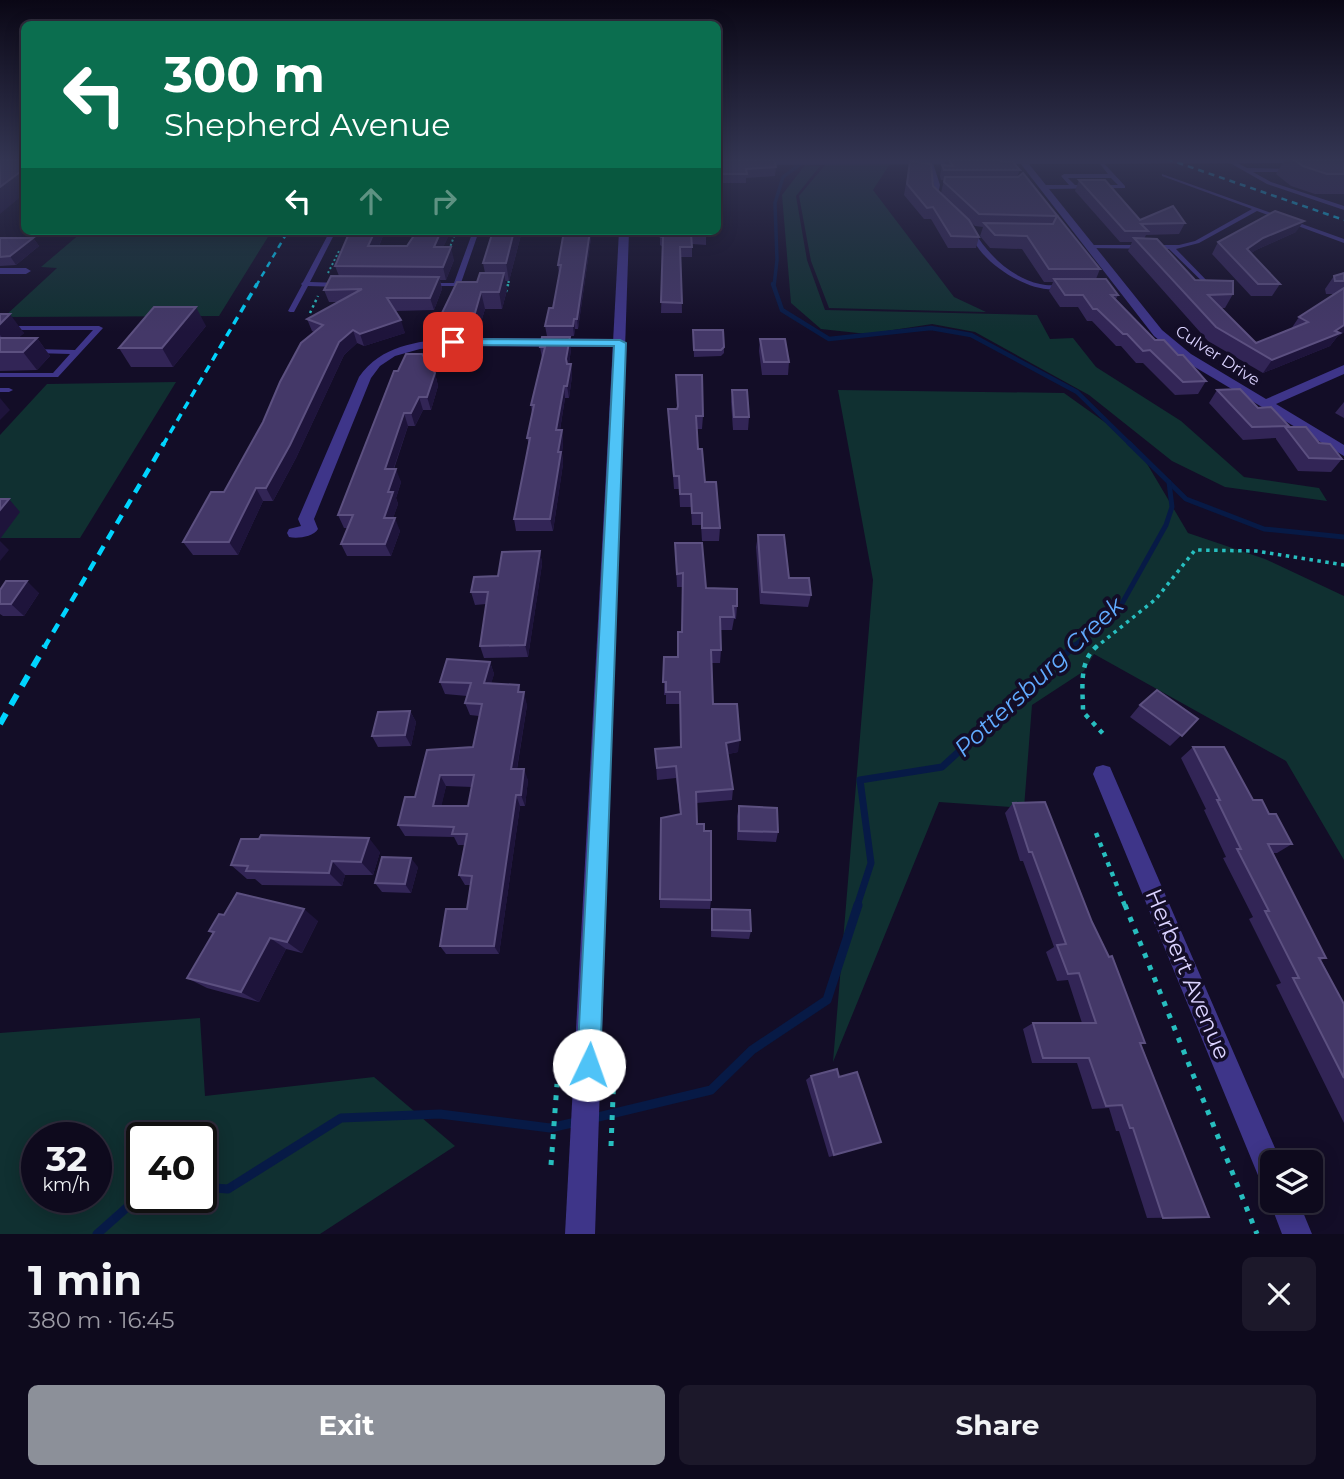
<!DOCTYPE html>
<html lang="en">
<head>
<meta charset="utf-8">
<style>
  body { margin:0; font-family:Montserrat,sans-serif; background:#1c182a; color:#f1f3f6; height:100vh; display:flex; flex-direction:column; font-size:26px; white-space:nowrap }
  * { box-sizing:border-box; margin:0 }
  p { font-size:23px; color:#9b9aa4 }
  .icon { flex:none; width:38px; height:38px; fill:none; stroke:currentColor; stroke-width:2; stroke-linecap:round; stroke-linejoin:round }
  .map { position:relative; height:1234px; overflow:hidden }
  .sheet { display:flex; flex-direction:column; background:#0e0a1d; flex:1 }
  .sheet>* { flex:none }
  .guide { position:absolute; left:21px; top:21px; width:700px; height:214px; border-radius:10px; box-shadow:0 4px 18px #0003,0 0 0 2px #2e2b3b; background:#0b6e4f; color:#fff; overflow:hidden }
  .tools { position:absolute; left:1260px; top:1150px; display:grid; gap:14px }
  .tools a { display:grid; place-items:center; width:63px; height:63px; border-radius:10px; background:#0e0a1d; box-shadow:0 4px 18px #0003,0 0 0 2px #2e2b3b; font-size:35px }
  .speed { position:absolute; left:21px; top:1122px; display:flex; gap:14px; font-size:35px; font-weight:700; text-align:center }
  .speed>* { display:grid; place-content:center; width:91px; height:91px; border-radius:50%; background:#0e0a1d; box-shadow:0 4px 18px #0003,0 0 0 2px #2e2b3b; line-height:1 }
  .speed small { font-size:18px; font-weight:400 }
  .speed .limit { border:4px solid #111; border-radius:10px; background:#fff; color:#111 }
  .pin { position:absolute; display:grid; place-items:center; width:60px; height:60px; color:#fff; margin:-30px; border-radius:14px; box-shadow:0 4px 10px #0006 }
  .me { position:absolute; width:77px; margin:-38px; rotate:3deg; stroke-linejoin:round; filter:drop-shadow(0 0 5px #0008) }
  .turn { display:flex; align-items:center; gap:24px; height:147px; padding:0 28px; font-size:32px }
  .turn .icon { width:91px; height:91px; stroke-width:2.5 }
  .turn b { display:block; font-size:49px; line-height:60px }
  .lanes { display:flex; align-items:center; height:66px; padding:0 28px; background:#0003; justify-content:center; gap:35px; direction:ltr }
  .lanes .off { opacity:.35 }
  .round { display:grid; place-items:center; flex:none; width:74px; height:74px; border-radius:10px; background:#1c182a }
  .headline { display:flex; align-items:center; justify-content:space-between; height:119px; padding:0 28px }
  h1 { font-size:42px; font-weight:700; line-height:52px }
  .primary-button { display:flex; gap:14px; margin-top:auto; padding:14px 28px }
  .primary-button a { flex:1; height:80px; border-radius:10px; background:#8c9099; color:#fff; font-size:28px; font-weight:700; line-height:80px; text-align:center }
  .primary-button a+a { background:#1c182a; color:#f1f3f6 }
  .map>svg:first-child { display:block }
</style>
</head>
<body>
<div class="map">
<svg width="1344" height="1234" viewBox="0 0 1344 1234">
  <rect width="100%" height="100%" fill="#130d27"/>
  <g fill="#103031" fill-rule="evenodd">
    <polygon points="805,165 820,166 796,196 807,260 825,310 1037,315 1050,339 1073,338 1096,367 1181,421 1244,477 1319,488 1327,501 1225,487 1172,461 1089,395 975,332 932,324 867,334 821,329 791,303 782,195"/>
    <polygon points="825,165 889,165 873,190 954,297 986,312 829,308 811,261 799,196"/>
    <polygon points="271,232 219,316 4,317 57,268 41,267 81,233"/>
    <polygon points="176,382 80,538 0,538 0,435 47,384"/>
    <polygon points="838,390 1064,393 1106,423 1146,462 1188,533 1265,559 1344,596 1344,860 1286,761 1094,654 1084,671 1032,705 1024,808 939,802 833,1062 873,580"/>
    <path d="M200,1018L205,1096L374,1077L455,1146L320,1234H0V1033ZM37,1138H96V1197H37ZM142,1138H201V1197H142Z"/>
  </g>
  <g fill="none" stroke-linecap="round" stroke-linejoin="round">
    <polyline stroke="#071a46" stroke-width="3.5" points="774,286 777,260 775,203 783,177 806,160"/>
    <polyline stroke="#071a46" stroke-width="4.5" points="773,284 782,310 829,339 931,328 971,335 1077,392 1131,445"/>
    <g stroke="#071a46" stroke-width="5">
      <polyline points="1129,443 1186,499 1264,529 1344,537"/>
      <polyline points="1072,648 1120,607 1166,525 1172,507 1169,482"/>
    </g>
    <polyline stroke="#071a46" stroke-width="7" points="857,906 871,863 860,780 942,767 1074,646"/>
    <g stroke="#071a46" stroke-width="9">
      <polyline points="594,1118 711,1090 752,1050 827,1000 858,905"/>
      <polyline points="201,1187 228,1189 341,1118 440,1114 550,1128 576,1122"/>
      <polyline points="97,1234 142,1194"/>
    </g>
    <g stroke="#27bebf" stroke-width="2" stroke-dasharray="2 2.5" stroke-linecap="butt">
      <polyline points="449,250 456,231"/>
      <polyline points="328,273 340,249"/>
      <polyline points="503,282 509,282 508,286"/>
    </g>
    <g stroke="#27bebf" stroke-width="2.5" stroke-dasharray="2.5 3.5" stroke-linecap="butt">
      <polyline points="506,292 508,284"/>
      <polyline points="310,313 318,296"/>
    </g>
    <polyline stroke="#27bebf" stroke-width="3.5" stroke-dasharray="3.5 4.5" stroke-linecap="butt" points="1095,648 1156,599 1195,550 1256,551 1344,565"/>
    <g stroke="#27bebf" stroke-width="4.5" stroke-dasharray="4.5 6" stroke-linecap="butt">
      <path d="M1097,646C1078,662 1083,689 1083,712L1106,737"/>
      <polyline points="1096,833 1125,906"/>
    </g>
    <g stroke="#27bebf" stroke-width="5" stroke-dasharray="5 8" stroke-linecap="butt">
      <polyline points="1125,905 1257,1234"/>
      <polyline points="611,1146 614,1072"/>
      <polyline points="551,1165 557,1084"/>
    </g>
    <g fill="#3e3589" fill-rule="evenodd">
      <polygon points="927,159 932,160 940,185 938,195 943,199 943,201 939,201 932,195 934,185"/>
      <path d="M1096,159H1100L1125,186V188L1042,189L1039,187L1042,185H1069L1061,176L1064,174H1108ZM1068,178H1111L1118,185H1075Z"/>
      <polygon points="1223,159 1230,159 1247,168 1293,169 1291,172 1253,172 1271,182 1344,206 1344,210 1267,184"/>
      <polygon points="1162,174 1344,239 1344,243 1257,211 1199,243 1176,249 1213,287 1213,289 1211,290 1169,249 1089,248 1088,247 1091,245 1179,245 1195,241 1252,209 1162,176"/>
      <polygon points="330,231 336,231 310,282 341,283 344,285 341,287 308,286 294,312 290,312 288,311 302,285 301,284 303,282"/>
      <polygon points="473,231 479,231 461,283 472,284 472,286 425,286 424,285 427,283 454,283"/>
      <path d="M970,231H974C988,255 1012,278 1040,284C1047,286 1055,285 1063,285L1066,287C1036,300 976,261 970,231Z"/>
      <polygon points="0,326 99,326 103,328 58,377 0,377 0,373 53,373 70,354 34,353 31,353 31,349 75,350 93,330 0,330"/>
      <polygon points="0,388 9,388 13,390 9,392 0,392"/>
    </g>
    <g fill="#3e3589" fill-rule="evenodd">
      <polygon points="1017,159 1025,159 1162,330 1191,354 1266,399 1344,365 1344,374 1276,404 1344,445 1344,456 1183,360 1154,336"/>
      <polygon points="0,268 26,268 31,271 26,274 0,274"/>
      <path d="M453,338L620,339L626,343L620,347L453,346L420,349L395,356L380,366L371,378L314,519L318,529C313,537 297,539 289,537L287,533L289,529L301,526L298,519L359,377C382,345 415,342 453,338Z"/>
      <polygon points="1103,765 1110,767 1113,774 1281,1162 1272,1162 1272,1189 1262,1185 1093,774 1096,767"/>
      <polygon points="1272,1191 1272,1200 1298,1200 1312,1234 1282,1234 1269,1200"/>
    </g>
    <g fill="#3e3589" fill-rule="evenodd">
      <polygon points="718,159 1344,159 1344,163 718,165"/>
      <polygon points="619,231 629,231 595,1234 565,1234"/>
    </g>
    <g stroke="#00d4fe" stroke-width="2.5" stroke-dasharray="6 5" stroke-linecap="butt">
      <polyline points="1167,159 1344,220"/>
      <polyline points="256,286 288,231"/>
    </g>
    <polyline stroke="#00d4fe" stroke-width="3.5" stroke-dasharray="8 6" stroke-linecap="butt" points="163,445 257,284"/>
    <polyline stroke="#00d4fe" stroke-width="4.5" stroke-dasharray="10 8" stroke-linecap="butt" points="44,648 164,443"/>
    <polyline stroke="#00d4fe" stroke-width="6" stroke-dasharray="12 10" stroke-linecap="butt" points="0,724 45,646"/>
  </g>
  <g fill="#322556" fill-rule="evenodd">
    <polygon points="718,159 776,167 775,176 746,178 746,183 718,183"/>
    <polygon points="946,159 999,159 1001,162 1020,170 1017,177 1023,173 1100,269 1096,279 1118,295 1116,299 1155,340 1206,381 1198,394 1175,395 1143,363 1136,363 1121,346 1116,346 1092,321 1087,321 1078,307 1060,307 1049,291 1053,282 1044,282 1022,249 990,248 980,236 983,227 975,226 970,222 979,237 976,248 948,248 931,219 924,219 904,195 910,161 941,193 944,180 941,180 940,176 942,165 944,165"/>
    <polygon points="1285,159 1344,159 1344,194 1315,194 1291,186 1276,174"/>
    <polygon points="1079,180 1140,220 1185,223 1179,234 1146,235 1144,239 1195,280 1233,294 1225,308 1221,308 1256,343 1291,329 1299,317 1334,294 1326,294 1325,289 1334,276 1344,273 1344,332 1337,337 1330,346 1263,373 1208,341 1128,251 1132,242 1120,242 1075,191"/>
    <polygon points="350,231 385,231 379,246 407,246 451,231 443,247 454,260 446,280 440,280 442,289 434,310 395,311 405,333 364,346 357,343 344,355 296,458 273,501 263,501 238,555 193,555 183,542 224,492 314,332 312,331 307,319 338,302 329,302 324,290 339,276 335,266"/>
    <polygon points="522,231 509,281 505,281 507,290 502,309 485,309 479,329 446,329 442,313 477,282 485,273 483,263"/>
    <polygon points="592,231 578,329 575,329 574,336 547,336 545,326 553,308 559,274 558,265"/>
    <polygon points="660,231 706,231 706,245 692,244 692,257 681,257 682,313 661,313 663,247 660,245"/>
    <polygon points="1296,232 1256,250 1251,253 1280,284 1272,296 1251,296 1212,254 1218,242"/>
    <polygon points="0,238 33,238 39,246 16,265 0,266"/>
    <polygon points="0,314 24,333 18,338 37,338 50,356 37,370 0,371"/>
    <polygon points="206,326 173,367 131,367 119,348"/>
    <polygon points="693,330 724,347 724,353 721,356 694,357"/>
    <polygon points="570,337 571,349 569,364 571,364 572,376 569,398 565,398 560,430 562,430 563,442 562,453 563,464 553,531 516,531 514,519 529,445 527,438 532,413 531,405 542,358 540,347"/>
    <polygon points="760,339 789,362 788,375 762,375 759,351"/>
    <polygon points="398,371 435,373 438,386 431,410 423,410 415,426 408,426 394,469 401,482 396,498 398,504 393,518 400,531 391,556 347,556 341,544 348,528 344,528 338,515"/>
    <polygon points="676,375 703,416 702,429 697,429 698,449 705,482 720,528 719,541 702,541 701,525 692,525 691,507 680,507 679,489 674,489 668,409 677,408"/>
    <polygon points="732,390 749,417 748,430 733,430 731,402"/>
    <polygon points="1217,390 1258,408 1288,427 1319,443 1342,459 1331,472 1298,471 1276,439 1276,438 1243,440 1209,403"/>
    <polygon points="1344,402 1344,418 1335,413"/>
    <polygon points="758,535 789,578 811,595 808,607 760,604 756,547"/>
    <polygon points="675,543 706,588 737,606 736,619 734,619 732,630 720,630 721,650 720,663 712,663 713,704 738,752 728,754 733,789 732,800 696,803 697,824 711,900 710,909 660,908 660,899 680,814 676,778 657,780 655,749 680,747 680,704 666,704 666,695 664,695 664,657 678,657 682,632 683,587 677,587"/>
    <polygon points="540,551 542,564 528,657 484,658 480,646 486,604 475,605 471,592"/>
    <polygon points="0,590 39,593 24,616 3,616 0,614"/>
    <path d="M490,662L494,674L491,683L521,692L527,705L517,769L528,780L525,806H520L499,954H446L440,946L467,909L470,885H465L459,875L465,845H458L454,837L405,836L398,825L415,797L473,747L479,716L470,715L465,703L467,696L445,694L440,682ZM446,786L472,787L468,806H441Z"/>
    <polygon points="1140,705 1198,719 1170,746 1130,717"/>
    <polygon points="410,711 416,722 411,746 378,747 372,736"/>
    <polygon points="1193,747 1269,814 1292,844 1277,853 1273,853 1326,958 1321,960 1344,1004 1344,1123 1276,985 1281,983 1249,919 1253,917 1223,858 1226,857 1204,810 1206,809 1181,758"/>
    <polygon points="1013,803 1092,922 1145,1043 1141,1044 1209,1217 1147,1218 1119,1131 1116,1131 1109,1108 1092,1109 1077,1063 1032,1063 1023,1029 1033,1023 1082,1023 1068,980 1057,981 1046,952 1054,947 1023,861 1020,861 1005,813"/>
    <polygon points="739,806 778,832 776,842 737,840 737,816"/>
    <polygon points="380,852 373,875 345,875 342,886 262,885 255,879 247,879 231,865"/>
    <polygon points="418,867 411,893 382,892 375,883"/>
    <polygon points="712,909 751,931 749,939 711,937"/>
    <polygon points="224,915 318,921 302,953 286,949 259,1002 207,988 187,978 213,934 209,931"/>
    <polygon points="811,1076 839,1077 874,1144 829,1157 806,1080"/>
  </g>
  <g fill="#1e143b">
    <polygon points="24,169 24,194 0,214 0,187"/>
    <polygon points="1304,221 1296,232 1256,250 1240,261 1247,249 1263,238"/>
    <polygon points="375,231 385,231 373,260 368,246"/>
    <polygon points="441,231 451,231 437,260 434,247"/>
    <polygon points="514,231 522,231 509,281 506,263"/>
    <polygon points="590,231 592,231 578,329 577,319"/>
    <polygon points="33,238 39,246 16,265 10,256"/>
    <polygon points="451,247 454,260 446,280 443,267"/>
    <polygon points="504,273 507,290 502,309 499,292"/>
    <polygon points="439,277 442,289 434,310 430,298"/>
    <polygon points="481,292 485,309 479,329 475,313"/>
    <polygon points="196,307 206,326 173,367 162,348"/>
    <polygon points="10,314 24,333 9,346 0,335 0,324"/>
    <polygon points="574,319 575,329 574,336 573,326"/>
    <polygon points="401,320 405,333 364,346 360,334"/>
    <polygon points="1344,325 1344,332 1337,337 1330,346 1263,373 1272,360 1335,331"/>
    <polygon points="353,330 357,343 344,355 296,458 273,501 266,488 339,342"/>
    <polygon points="570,337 571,349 568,371 566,359"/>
    <polygon points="37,338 50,356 37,370 23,352"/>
    <polygon points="571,364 572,376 569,398 567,386"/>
    <polygon points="435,373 438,386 431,410 427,397"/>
    <polygon points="564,386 565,398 558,442 556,430"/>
    <polygon points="419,397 423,410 415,426 411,413"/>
    <polygon points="0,398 10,410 0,420"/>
    <polygon points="404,413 408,426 389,482 385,469"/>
    <polygon points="562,430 563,442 562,453 563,464 553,531 550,519"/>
    <polygon points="396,469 401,482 396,498 398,504 389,530 384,518 388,492"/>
    <polygon points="256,488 263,501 238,555 229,542"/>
    <polygon points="9,499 20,512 0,539 0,510"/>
    <polygon points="395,518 400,531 391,556 385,544"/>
    <polygon points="0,541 9,550 0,561"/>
    <polygon points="540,551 542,564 528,657 525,645"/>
    <polygon points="27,581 39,593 24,616 11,604"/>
    <polygon points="490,662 494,674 488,695 484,683"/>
    <polygon points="519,685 523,698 524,692 527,705 515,780 511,769"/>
    <polygon points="410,711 416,722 411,746 405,735"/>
    <polygon points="740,740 738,752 724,755 726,743"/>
    <polygon points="524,769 528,780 525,806 521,795"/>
    <polygon points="440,775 446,786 439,817 433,806"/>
    <polygon points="516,795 520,806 499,954 494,946"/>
    <polygon points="369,838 380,852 373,875 361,862"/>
    <polygon points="411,858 418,867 411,893 405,884"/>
    <polygon points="332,861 345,875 342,886 329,873"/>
    <polygon points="304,909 318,921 302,953 287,942"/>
    <polygon points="270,938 286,949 259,1002 241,992"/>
  </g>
  <g fill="#443868" stroke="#5c5080" stroke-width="2" fill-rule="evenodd">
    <polygon points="0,159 24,159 24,169 0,187"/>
    <polygon points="718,159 774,159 776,167 746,169 747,174 718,174"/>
    <polygon points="948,159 999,159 1001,162 1013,162 1020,170 944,170 942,165 953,166"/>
    <polygon points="1293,159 1344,159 1344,174 1327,174 1303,166"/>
    <polygon points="910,161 931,164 933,186 969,220 979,237 951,236 933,207 927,208 907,184"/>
    <polygon points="1023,173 1100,269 1049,269 1027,236 995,235 984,223 1053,224 1057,216 979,214 944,182 945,177 1018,177"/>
    <polygon points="1079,180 1105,180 1140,220 1173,206 1185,223 1141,224 1148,231 1125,231"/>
    <polygon points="1275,211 1304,221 1263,238 1247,249 1280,284 1258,284 1218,242"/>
    <polygon points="350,231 375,231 368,246 407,246 417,231 441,231 434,247 451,247 443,267 335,266"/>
    <polygon points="493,231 514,231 506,263 483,263"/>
    <polygon points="564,231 590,231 577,319 574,319 573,326 545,326 549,308 553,308 561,265 558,265"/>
    <polygon points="660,231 706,231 706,235 691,234 692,247 680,247 682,303 661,302 663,237 659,236"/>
    <polygon points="0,238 33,238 10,256 0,257"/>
    <polygon points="1134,238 1157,239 1195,280 1233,281 1233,294 1208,295 1256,343 1308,322 1299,317 1344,288 1344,325 1335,331 1340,333 1272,360 1216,327"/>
    <polygon points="480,273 504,273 499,292 481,292 475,313 442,313 457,282 477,282"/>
    <polygon points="1344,273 1344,281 1335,281 1334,276"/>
    <polygon points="331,276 439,277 430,298 387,298 401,320 360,334 353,330 339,342 290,445 266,488 256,488 229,542 183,542 211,492 224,492 263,422 280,382 301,343 323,325 307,319 362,289 324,290"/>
    <polygon points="1054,279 1106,279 1118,295 1111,295 1155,340 1164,340 1178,355 1183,355 1206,381 1183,382 1150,350 1143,351 1127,334 1123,334 1097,309 1093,309 1083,295 1065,295"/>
    <polygon points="154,307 196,307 162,348 119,348"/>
    <polygon points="0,314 10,314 0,324"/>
    <polygon points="693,330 723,330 724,347 721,350 694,350"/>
    <polygon points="542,337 570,337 566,359 567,364 571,364 567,386 564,386 556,430 562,430 558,452 561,452 550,519 514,519 530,438 527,438 534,405 531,405 545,347 540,347"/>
    <polygon points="0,338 37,338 23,352 0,352"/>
    <polygon points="760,339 785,339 789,362 764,362"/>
    <polygon points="406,354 422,354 435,373 427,397 419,397 411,413 404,413 385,469 396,469 388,492 393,492 384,518 395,518 385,544 341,544 353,515 338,515 394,371 398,371"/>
    <polygon points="676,375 702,375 703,416 696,416 698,449 702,449 705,482 716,482 720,528 702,528 702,513 692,513 691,494 680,494 679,476 674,476 668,409 677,409 678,406"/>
    <polygon points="1240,389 1258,408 1271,407 1289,426 1252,427 1217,390"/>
    <polygon points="732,390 747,390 749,417 734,417"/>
    <polygon points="1285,427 1306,427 1319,443 1330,444 1342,459 1309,458"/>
    <polygon points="0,499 9,499 0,510"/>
    <polygon points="758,535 784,535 789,578 809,578 811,595 762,592"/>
    <polygon points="675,543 702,543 706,588 737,589 737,606 733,606 734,617 720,617 721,650 711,650 713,704 737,704 740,740 726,743 733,789 696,792 697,824 704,824 704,831 711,831 711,900 660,899 661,818 681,814 676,766 657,768 655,749 681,747 680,692 666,692 666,682 663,682 664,657 678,657 678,632 682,632 683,573 677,574"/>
    <polygon points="540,551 525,645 480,646 488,592 471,592 474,577 498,576 502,552"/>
    <polygon points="6,581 27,581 11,604 0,604 0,590"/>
    <path d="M447,659L490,662L484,683L519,685L518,692H524L511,769H524L521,795H516L494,946H440L446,909H467L472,876L459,875L467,834H452L454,827L398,825L405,797H415L427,750L473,747L482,704L465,703L471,683L440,682ZM440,775H474L468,806H433Z"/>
    <polygon points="1157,690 1198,719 1182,736 1140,705"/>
    <polygon points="410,711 405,735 372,736 378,712"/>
    <polygon points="1193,747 1224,747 1253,800 1262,800 1269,814 1276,814 1292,844 1268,844 1326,958 1319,958 1344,1004 1344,1078 1293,978 1299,978 1265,911 1269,911 1237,849 1241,849 1217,800 1220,800"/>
    <polygon points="1045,802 1092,922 1109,957 1112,956 1145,1043 1140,1043 1209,1217 1163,1218 1133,1128 1130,1128 1122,1105 1106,1106 1089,1058 1043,1058 1033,1023 1096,1023 1079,973 1068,974 1057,945 1066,944 1032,852 1029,852 1013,803"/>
    <polygon points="739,806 777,808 778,832 739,831"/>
    <polygon points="261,835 369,838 361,862 332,861 329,873 246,871 248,866 231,865 241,839 259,839"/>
    <polygon points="382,857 411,858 405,884 375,883"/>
    <polygon points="237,893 304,909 287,942 270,938 241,992 187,978 214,932 209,931 219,914 224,915"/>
    <polygon points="712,909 750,910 751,931 712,930"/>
    <polygon points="837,1069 839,1077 857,1072 881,1142 834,1155 811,1076"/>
  </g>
  <linearGradient id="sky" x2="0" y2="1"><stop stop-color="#0a0715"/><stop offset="0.48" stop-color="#333552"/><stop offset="1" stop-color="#333552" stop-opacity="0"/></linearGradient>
  <rect width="1344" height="332" fill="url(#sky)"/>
  <polygon fill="#4fc3f7" stroke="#337fa1" stroke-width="2" points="449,339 620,340 626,343 600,1065 597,1073 589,1077 580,1073 577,1065 614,346 453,345 449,344"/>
  <g text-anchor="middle" stroke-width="7" stroke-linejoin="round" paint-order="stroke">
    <g font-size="16" fill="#dbd3ff" stroke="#130d27">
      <text transform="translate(1218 355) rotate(33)" y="6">Culver Drive</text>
    </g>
    <g font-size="23" fill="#dbd3ff" stroke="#130d27">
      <text transform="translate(1188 974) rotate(67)" y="8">Herbert Avenue</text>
    </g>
    <g font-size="24" font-style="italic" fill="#61abff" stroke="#130d27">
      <text transform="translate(1039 677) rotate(-43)" y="8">Pottersburg Creek</text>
    </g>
  </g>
</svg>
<div class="tools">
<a><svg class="icon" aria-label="layers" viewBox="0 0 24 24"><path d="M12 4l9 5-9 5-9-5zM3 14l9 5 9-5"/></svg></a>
</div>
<div class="speed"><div>32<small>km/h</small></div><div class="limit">40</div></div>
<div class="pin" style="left:453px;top:342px;background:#d93025"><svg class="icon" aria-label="arrive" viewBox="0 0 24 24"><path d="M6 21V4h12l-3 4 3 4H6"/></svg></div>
<svg class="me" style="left:589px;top:1065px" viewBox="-20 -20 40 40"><circle r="19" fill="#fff"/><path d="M0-13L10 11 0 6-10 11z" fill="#4fc3f7"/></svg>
<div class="guide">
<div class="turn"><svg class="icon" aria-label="left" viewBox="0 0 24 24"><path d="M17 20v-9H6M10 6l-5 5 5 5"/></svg><div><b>300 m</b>Shepherd Avenue</div></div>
<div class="lanes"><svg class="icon" aria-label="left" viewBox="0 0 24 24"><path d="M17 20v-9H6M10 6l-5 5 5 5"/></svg><svg class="icon off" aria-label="ahead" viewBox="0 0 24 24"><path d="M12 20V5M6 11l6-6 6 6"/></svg><svg class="icon off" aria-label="right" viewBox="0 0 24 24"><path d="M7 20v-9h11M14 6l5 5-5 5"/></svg></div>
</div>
</div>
<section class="sheet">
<div class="headline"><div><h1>1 min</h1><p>380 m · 16:45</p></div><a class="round"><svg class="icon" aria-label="close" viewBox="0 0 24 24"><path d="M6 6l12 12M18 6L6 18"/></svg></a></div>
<div class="primary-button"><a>Exit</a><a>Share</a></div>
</section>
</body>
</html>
